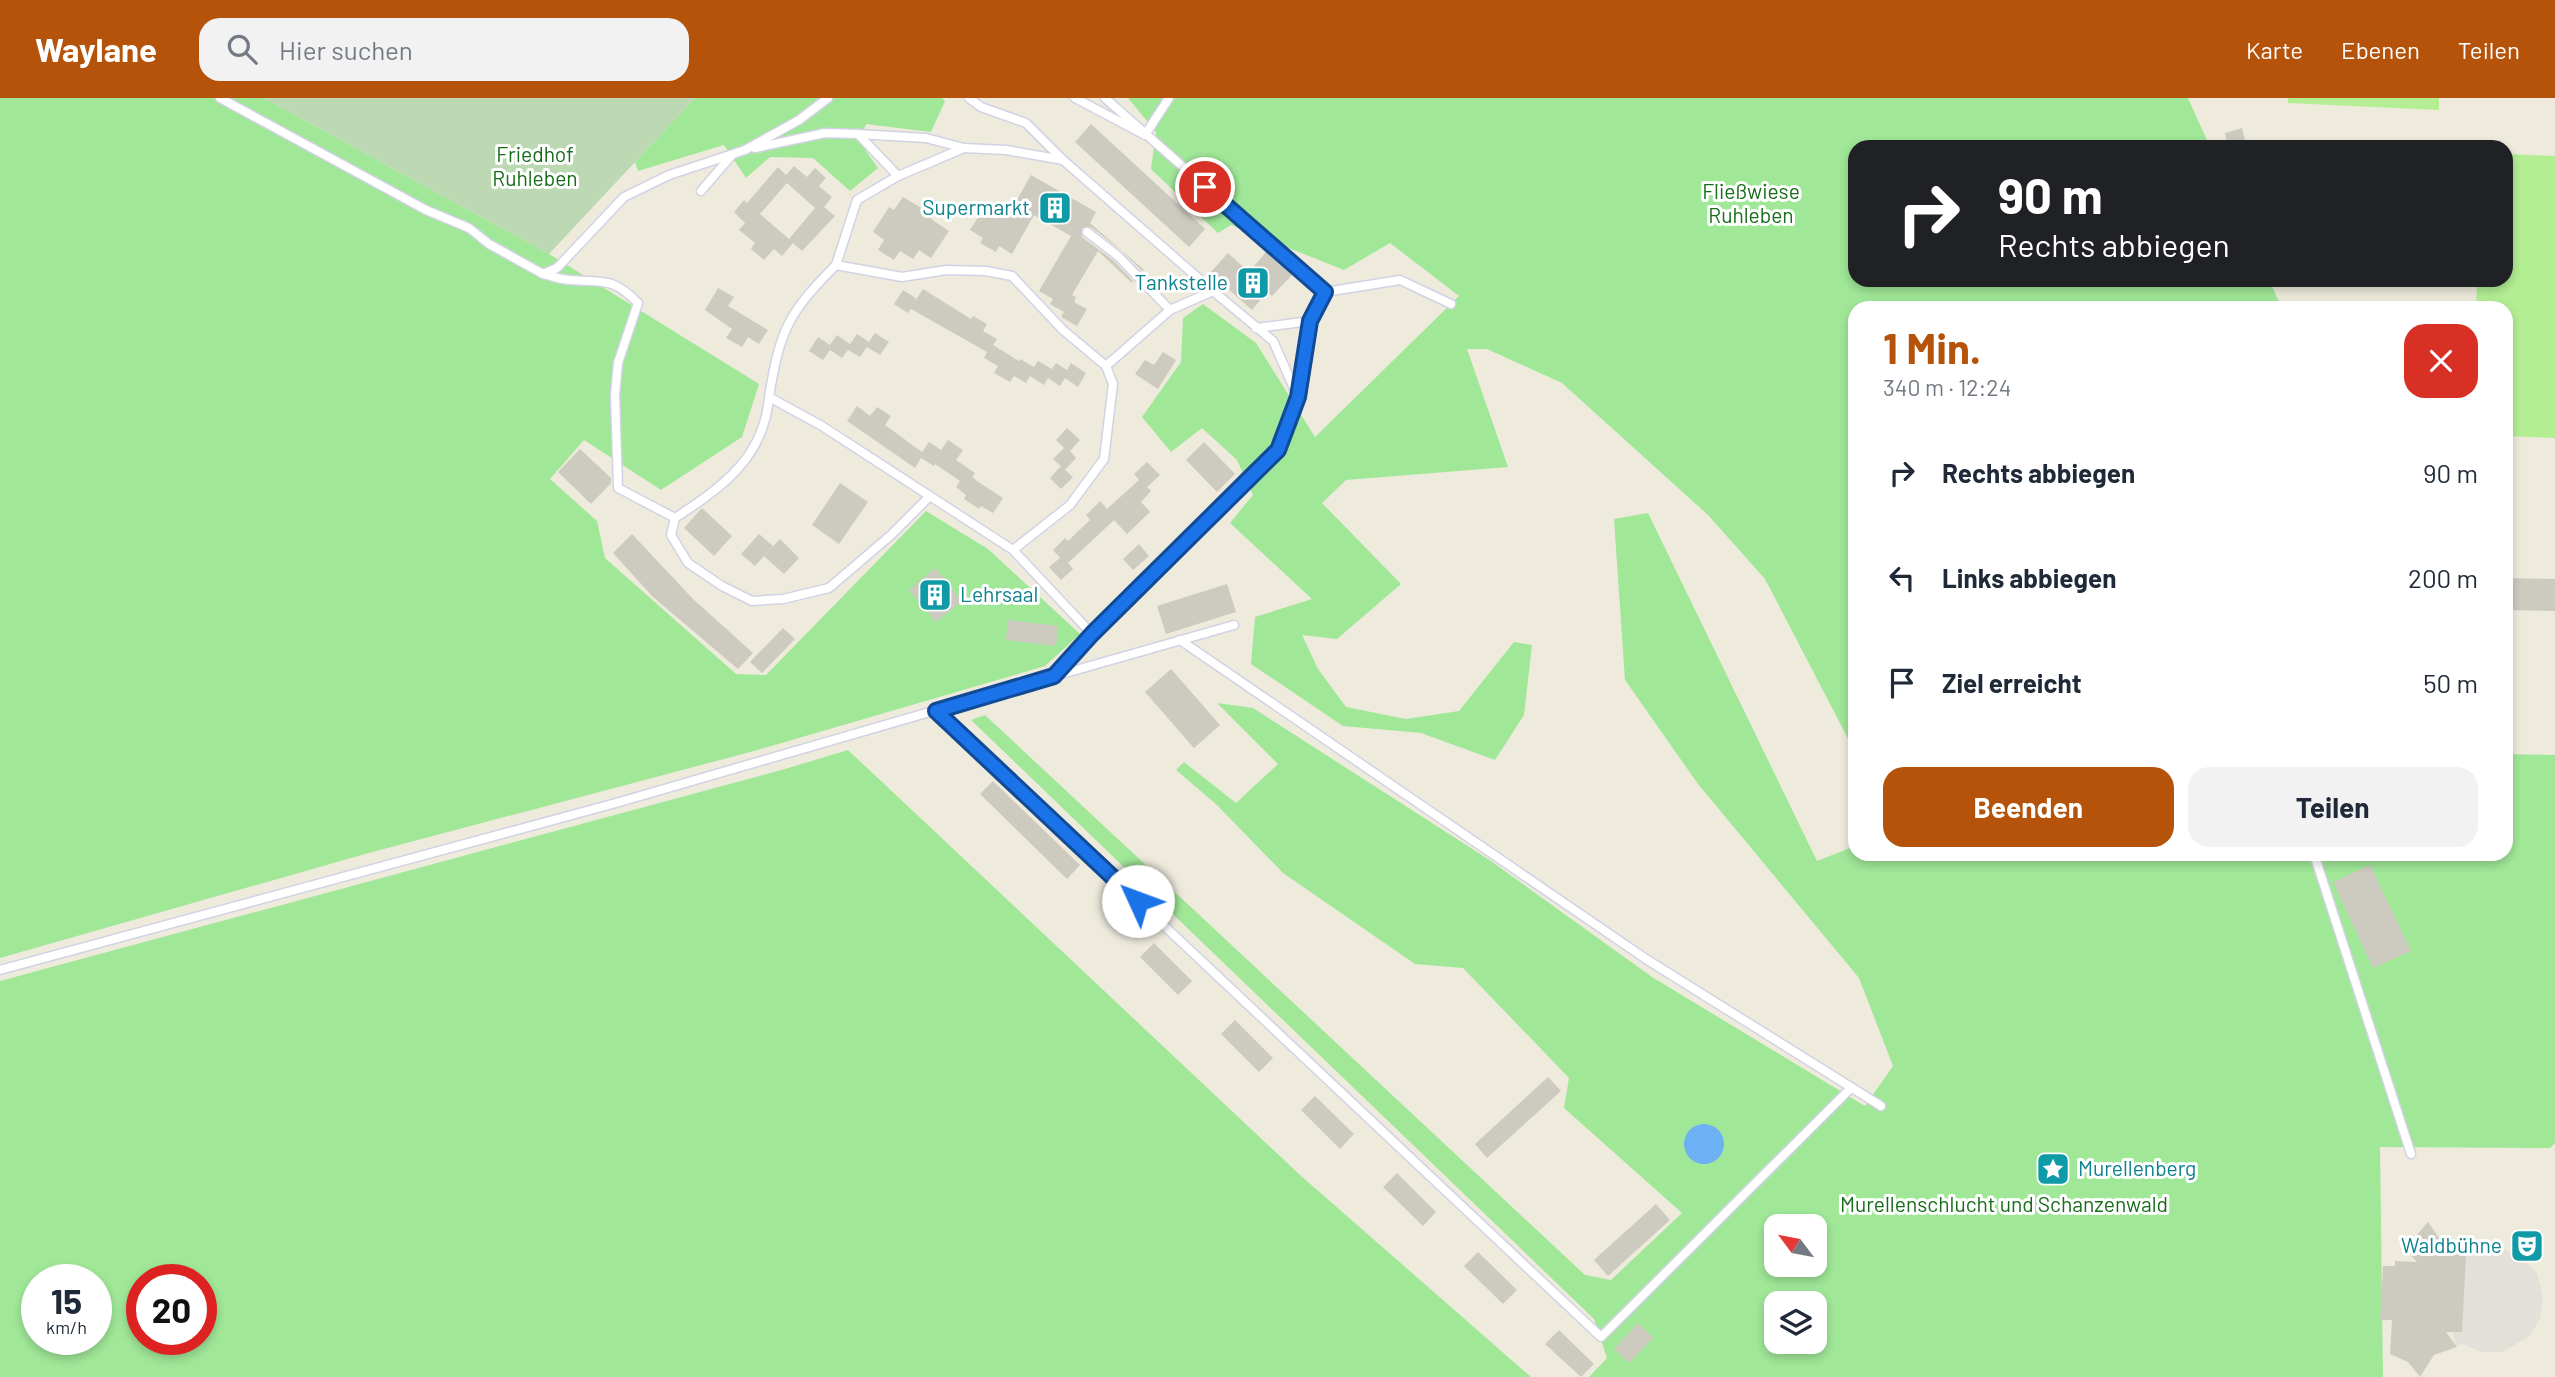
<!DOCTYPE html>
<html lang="de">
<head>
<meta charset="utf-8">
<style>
  body { margin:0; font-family:Barlow,sans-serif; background:#f2f2f3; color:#1f2937; height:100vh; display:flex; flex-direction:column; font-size:26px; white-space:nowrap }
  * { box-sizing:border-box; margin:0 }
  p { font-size:23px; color:#747a83 }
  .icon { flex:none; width:38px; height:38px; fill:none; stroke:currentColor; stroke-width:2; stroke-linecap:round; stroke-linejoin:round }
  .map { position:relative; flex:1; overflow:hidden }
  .panel { position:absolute; left:1848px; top:203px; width:665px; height:560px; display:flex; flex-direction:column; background:#fff; border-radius:21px; box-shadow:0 4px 10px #0003 }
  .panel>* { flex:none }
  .guide { position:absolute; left:1848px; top:42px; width:665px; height:147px; border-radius:21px; box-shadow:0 4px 10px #0003; background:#202124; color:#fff; overflow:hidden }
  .needle { width:46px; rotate:302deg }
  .tools { position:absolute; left:1764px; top:1116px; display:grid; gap:14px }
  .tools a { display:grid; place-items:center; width:63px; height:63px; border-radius:14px; background:#fff; box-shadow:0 4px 10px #0003; font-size:35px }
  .speed { position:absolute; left:21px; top:1166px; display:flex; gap:14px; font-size:35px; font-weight:700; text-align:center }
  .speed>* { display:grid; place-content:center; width:91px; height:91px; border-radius:50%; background:#fff; box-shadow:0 4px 10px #0003; line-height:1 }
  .speed small { font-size:18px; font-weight:400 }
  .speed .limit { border:10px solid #d22; background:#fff; color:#111 }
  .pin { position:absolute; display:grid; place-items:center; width:60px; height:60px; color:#fff; margin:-30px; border:4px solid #fff; border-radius:50%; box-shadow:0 2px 7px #0007 }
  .me { position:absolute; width:77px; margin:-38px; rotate:313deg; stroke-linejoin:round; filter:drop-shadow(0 0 5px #0008) }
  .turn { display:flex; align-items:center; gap:24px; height:147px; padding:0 35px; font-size:32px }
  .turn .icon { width:91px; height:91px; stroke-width:2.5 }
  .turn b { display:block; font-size:49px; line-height:60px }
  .round { display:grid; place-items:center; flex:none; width:74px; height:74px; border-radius:21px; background:#f2f2f3 }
  .overview { display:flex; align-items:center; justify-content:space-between; height:119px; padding:0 35px }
  h1 { font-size:42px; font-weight:700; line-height:52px; color:#b45309 }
  .button { display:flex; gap:14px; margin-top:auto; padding:14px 35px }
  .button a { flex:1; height:80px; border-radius:21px; background:#b45309; color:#fff; font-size:28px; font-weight:700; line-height:80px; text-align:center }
  .button a+a { background:#f2f2f3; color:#1f2937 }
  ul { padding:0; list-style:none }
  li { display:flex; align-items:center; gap:21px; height:105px; padding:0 35px }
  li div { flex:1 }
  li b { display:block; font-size:26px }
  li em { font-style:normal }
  header { display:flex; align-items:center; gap:42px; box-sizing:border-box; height:98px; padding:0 35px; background:#b45309; color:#fff }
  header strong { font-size:33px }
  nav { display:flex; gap:38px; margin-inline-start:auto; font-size:24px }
  .search { width:490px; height:63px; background:#f2f2f3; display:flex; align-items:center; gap:18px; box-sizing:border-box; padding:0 24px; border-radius:21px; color:#747a83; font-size:26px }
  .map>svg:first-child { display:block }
</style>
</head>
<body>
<header>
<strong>Waylane</strong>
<div class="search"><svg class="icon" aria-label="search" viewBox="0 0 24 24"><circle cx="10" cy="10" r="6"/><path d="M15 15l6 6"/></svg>Hier suchen</div>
<nav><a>Karte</a><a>Ebenen</a><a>Teilen</a></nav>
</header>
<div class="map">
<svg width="2555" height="1279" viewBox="0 0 2555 1279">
  <rect width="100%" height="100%" fill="#eeebdd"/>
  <g fill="#a0e798" fill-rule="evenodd">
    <polygon points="0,0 264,0 549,156 759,286 742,339 661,392 584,342 550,381 597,423 605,460 736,576 766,577 926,413 988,451 1080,536 1045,568 754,653 365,756 0,860"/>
    <polygon points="695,0 942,0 945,3 931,34 866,26 859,43 878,70 850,93 813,60 770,59 746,80 724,47 638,73 635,64"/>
    <polygon points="1128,0 2188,0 2210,49 1855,49 1855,182 2269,182 2282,210 1855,210 1855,654 1765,481 1708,417 1562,285 1487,251 1467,251 1508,369 1346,382 1322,405 1401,486 1337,541 1302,537 1318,571 1346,609 1406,621 1459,613 1514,544 1532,547 1524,617 1495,662 1421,635 1343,628 1251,566 1255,519 1312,501 1230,425 1253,397 1237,362 1202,330 1171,354 1142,319 1181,264 1183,220 1203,206 1256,245 1315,339 1459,198 1390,145 1344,172 1231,127 1218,135 1151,71 1156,34"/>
    <path d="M1648,415L1817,763L1855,748V756H2506V656L2555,657V1045L2550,1050L2380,1049L2383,1279H1589L1607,1260L1594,1221L971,622L985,617L1585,1177L1611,1182L1682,1115L1564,1010L1569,980L1463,870L1415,866L1283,775L1217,707L1176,672L1184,664L1236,705L1278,666L1217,605L1253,610L1488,761L1652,879L1865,1008L1893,968L1859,880L1698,686L1625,582L1614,421ZM1776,1129H1815V1167H1776ZM1776,1206H1815V1244H1776Z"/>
    <path d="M848,652L1300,1077L1531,1279H0V883L785,671ZM37,1181H96V1241H37ZM142,1181H201V1241H142Z"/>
  </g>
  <polygon fill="#bdd9b4" points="264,0 695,0 549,156"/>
  <g fill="#b3ee93">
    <polygon points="2288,0 2439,0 2439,12 2288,5"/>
    <polygon points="2506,56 2555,58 2555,340 2506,338 2506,210 2476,210 2477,182 2506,182"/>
  </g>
  <polygon fill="#e2e0d9" points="2486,1150 2504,1151 2523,1160 2537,1175 2543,1200 2540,1221 2529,1238 2503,1254 2482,1254 2462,1246 2456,1248 2453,1234 2462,1234 2465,1167 2462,1155"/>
  <circle fill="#6cb1f4" cx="1704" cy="1046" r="20"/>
  <g fill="#cdcac0" fill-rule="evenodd">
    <polygon points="1091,26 1205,131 1189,149 1075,44"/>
    <polygon points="2242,30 2247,49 2228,49 2225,35"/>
    <path d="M794,68L807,79L815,70L826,80L819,88L832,99L824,109L835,118L802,153L793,145L782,158L774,151L764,162L751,151L755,145L739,132L745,125L734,114L744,102L747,105L778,69L786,77ZM787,85L815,110L789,141L760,116Z"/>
    <polygon points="1031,77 1096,114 1090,125 1144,172 1142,173 1122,153 1091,129 1082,130 1082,139 1114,163 1133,183 1132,185 1098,153 1072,197 1076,199 1074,204 1087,211 1077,228 1061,219 1064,214 1050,206 1053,201 1039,193 1071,138 1034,117 1012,156 999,148 996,154 980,145 983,140 970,132 982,113 996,121 999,116 1006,121"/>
    <polygon points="903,99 933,117 931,121 949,133 931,160 919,152 913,161 900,153 894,162 878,152 884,142 873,134 889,109 894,112"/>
    <polygon points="1266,154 1292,177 1272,198 1267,194 1252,212 1210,175 1228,155 1249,174"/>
    <polygon points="718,190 734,199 728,208 768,232 759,246 748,239 742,249 726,240 732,231 705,212"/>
    <polygon points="923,191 971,221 973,218 987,226 983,233 997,241 993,247 1019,263 1020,261 1034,269 1038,263 1052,271 1056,265 1067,272 1071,265 1086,275 1078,289 1065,280 1060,288 1048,280 1044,287 1030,278 1026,285 1014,278 1010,284 994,275 998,268 984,260 987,254 911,211 908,215 894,206 903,192 917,201 913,206"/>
    <polygon points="875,235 889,244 880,257 867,249 860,259 848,252 842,260 830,252 823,262 809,253 818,239 830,247 837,237 850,246 857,236 869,244"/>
    <polygon points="1163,254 1176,262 1158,291 1135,276 1145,262 1154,267"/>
    <polygon points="857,308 870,318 877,309 891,318 885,327 922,354 929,344 941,352 948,342 963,352 956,362 975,375 972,379 977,383 1003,400 993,415 981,408 979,411 964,401 966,397 956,389 960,383 935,366 934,368 921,360 915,370 847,323"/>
    <polygon points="1067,330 1080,342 1070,353 1076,360 1065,372 1073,379 1061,391 1050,380 1061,368 1053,361 1064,350 1056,342"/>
    <polygon points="1204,344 1235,376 1217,394 1186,362"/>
    <polygon points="580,351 611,380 611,385 591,406 558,374"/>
    <polygon points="1147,364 1160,377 1147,389 1151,393 1141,404 1150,414 1127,436 1114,422 1068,465 1073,471 1061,482 1049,469 1060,460 1053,452 1065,440 1068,443 1090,422 1086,417 1100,403 1107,411 1139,382 1134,376"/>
    <polygon points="840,385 868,404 839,446 812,427"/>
    <polygon points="702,410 732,438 714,458 684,430"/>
    <polygon points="632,436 693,501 753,555 738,571 653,499 613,455"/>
    <polygon points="759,436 773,448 755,468 741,456"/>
    <polygon points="780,441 799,460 784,476 764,458"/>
    <polygon points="1139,446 1149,458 1133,472 1123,461"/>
    <polygon points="935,470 962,503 936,524 909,492"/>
    <polygon points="2506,480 2555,481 2555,513 2506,512"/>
    <polygon points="1227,486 1236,514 1166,536 1157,508"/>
    <polygon points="1008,522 1058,528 1056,548 1006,542"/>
    <polygon points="783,530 795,541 762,575 750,564"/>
    <polygon points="1171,571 1220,627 1194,650 1145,594"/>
    <polygon points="993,683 1080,767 1067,781 980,696"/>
    <polygon points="2370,767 2411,853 2373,870 2333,784"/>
    <polygon points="1154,845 1192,883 1178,897 1140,859"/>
    <polygon points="1235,922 1273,960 1259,974 1221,936"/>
    <polygon points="1548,979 1561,993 1487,1060 1475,1046"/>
    <polygon points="1315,998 1354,1036 1340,1051 1301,1012"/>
    <polygon points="1397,1075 1436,1114 1423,1128 1383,1089"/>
    <polygon points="1656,1106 1670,1122 1608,1178 1594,1162"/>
    <polygon points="2428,1124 2444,1147 2466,1157 2462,1234 2446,1234 2457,1249 2434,1257 2420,1279 2408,1264 2390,1256 2392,1222 2380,1222 2383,1168 2395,1168 2395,1163 2417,1164 2399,1144 2415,1139"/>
    <polygon points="1478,1154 1517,1192 1503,1206 1464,1168"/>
    <polygon points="1638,1225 1653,1240 1629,1265 1614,1251"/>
    <polygon points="1559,1232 1594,1266 1581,1279 1545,1246"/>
  </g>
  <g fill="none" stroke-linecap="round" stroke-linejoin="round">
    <defs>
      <g id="lane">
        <polyline points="220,0 426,112 469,130 489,146 543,176 557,170 624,99 669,77 745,52 799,22 828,0"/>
        <polyline points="969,0 981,9 1026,25 1063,62 1213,193"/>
        <polyline points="1075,0 1145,37 1169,0"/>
        <polyline points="1105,0 1325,194 1310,223 1256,230"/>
        <polyline points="858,36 898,78 964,50"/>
        <polyline points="755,50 825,35 858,36 926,40 964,50 1006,52 1063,62"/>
        <polyline points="898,78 857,102 836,167 902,179 946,172 986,173 1012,178 1063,232 1106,268 1113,286 1104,361 1070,407 1013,452"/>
        <polyline points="701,93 732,57"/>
        <polyline points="1087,134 1118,158 1170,212"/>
        <path d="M836,167C788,215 780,232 769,299L822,328L1013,452L1092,536"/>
        <path d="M543,176C552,178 561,182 571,182C604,185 611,178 638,205L618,265L615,297L618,390L675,420"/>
        <polyline points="1325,194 1400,182 1451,206"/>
        <path d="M769,299C764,360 722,389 675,420L671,437L688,465L722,488L752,503L783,501L829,490L891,437L930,398"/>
        <polyline points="1298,299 1310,223"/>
        <polyline points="1180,542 1646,861 1881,1008"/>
        <polyline points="1055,578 1234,527"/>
        <polyline points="936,613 1601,1239 1851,990"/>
        <polyline points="2314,756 2411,1056"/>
        <polyline points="0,872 616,705 1054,578 1092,536 1278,352 1298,299 1273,243 1213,193 1170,212 1106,268"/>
      </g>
    </defs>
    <use href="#lane" stroke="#d3d2e5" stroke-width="11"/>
    <use href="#lane" stroke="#fff" stroke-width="8"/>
  </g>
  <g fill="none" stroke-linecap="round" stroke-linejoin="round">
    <defs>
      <polyline id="route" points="1138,803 936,613 1054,578 1092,536 1278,352 1298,299 1310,223 1325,194 1205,89"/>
    </defs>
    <use href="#route" stroke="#114b97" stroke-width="18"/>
    <use href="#route" stroke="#1a73e8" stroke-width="12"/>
  </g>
  <defs>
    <symbol id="building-square" viewBox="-11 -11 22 22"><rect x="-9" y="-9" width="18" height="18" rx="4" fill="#0f9aa8" stroke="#fff"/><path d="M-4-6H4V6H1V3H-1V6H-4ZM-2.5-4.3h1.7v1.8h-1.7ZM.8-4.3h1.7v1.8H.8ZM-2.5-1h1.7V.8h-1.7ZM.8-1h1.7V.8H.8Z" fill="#fff"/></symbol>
    <symbol id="sight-square" viewBox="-11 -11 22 22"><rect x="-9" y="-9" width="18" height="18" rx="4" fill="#0f9aa8" stroke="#fff"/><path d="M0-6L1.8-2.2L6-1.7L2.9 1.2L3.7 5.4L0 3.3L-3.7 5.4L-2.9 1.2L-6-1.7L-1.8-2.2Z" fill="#fff"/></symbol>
    <symbol id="theatre-square" viewBox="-11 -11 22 22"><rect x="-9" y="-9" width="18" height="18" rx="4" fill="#0f9aa8" stroke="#fff"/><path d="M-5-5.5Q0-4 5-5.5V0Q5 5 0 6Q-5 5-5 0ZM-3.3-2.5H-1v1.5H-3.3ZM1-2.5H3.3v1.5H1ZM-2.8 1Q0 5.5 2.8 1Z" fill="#fff"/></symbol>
  </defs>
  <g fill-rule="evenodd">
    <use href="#building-square" x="1036" y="91" width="38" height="38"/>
    <use href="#building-square" x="1234" y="166" width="38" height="38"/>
    <use href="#building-square" x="916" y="478" width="38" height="38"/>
    <use href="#sight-square" x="2034" y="1052" width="38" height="38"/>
    <use href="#theatre-square" x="2508" y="1129" width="38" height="38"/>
  </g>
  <g text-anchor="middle" stroke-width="6" stroke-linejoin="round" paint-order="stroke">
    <g font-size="21" fill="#176d19" stroke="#fff">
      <text x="535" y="64">Friedhof<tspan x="535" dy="24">Ruhleben</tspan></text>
      <text x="1751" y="101">Fließwiese<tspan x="1751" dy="24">Ruhleben</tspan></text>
      <text x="2004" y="1114">Murellenschlucht und Schanzenwald</text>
    </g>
    <g font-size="21" fill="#0d838f" stroke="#fff" text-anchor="end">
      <text x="1030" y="117">Supermarkt</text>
      <text x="1228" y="192">Tankstelle</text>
      <text x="960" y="504" text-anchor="start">Lehrsaal</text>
      <text x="2078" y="1078" text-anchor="start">Murellenberg</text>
      <text x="2502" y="1155">Waldbühne</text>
    </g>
  </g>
</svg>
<div class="tools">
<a><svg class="needle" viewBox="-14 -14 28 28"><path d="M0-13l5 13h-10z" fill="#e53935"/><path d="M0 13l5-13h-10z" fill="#747a83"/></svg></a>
<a><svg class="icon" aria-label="layers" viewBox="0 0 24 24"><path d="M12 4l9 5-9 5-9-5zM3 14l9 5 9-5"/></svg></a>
</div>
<div class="speed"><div>15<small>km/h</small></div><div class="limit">20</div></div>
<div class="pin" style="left:1205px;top:89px;background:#d93025"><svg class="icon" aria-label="arrive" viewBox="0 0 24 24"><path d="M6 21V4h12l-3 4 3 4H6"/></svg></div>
<svg class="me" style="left:1138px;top:803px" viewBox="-20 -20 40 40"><circle r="19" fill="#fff"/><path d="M0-13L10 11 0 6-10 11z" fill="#1a73e8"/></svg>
<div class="guide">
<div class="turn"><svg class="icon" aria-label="right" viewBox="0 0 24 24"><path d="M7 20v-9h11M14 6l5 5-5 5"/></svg><div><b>90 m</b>Rechts abbiegen</div></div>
</div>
<section class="panel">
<div class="overview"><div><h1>1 Min.</h1><p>340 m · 12:24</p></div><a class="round" style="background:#d93025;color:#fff"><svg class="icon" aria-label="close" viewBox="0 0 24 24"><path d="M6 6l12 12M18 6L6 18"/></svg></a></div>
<ul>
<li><svg class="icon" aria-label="right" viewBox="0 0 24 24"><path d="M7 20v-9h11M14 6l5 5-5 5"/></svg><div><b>Rechts abbiegen</b></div><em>90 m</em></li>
<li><svg class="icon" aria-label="left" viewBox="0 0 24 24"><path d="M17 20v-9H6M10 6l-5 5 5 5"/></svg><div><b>Links abbiegen</b></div><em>200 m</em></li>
<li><svg class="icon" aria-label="arrive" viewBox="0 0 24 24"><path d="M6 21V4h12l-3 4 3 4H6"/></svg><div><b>Ziel erreicht</b></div><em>50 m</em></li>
</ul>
<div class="button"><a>Beenden</a><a>Teilen</a></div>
</section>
</div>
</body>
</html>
